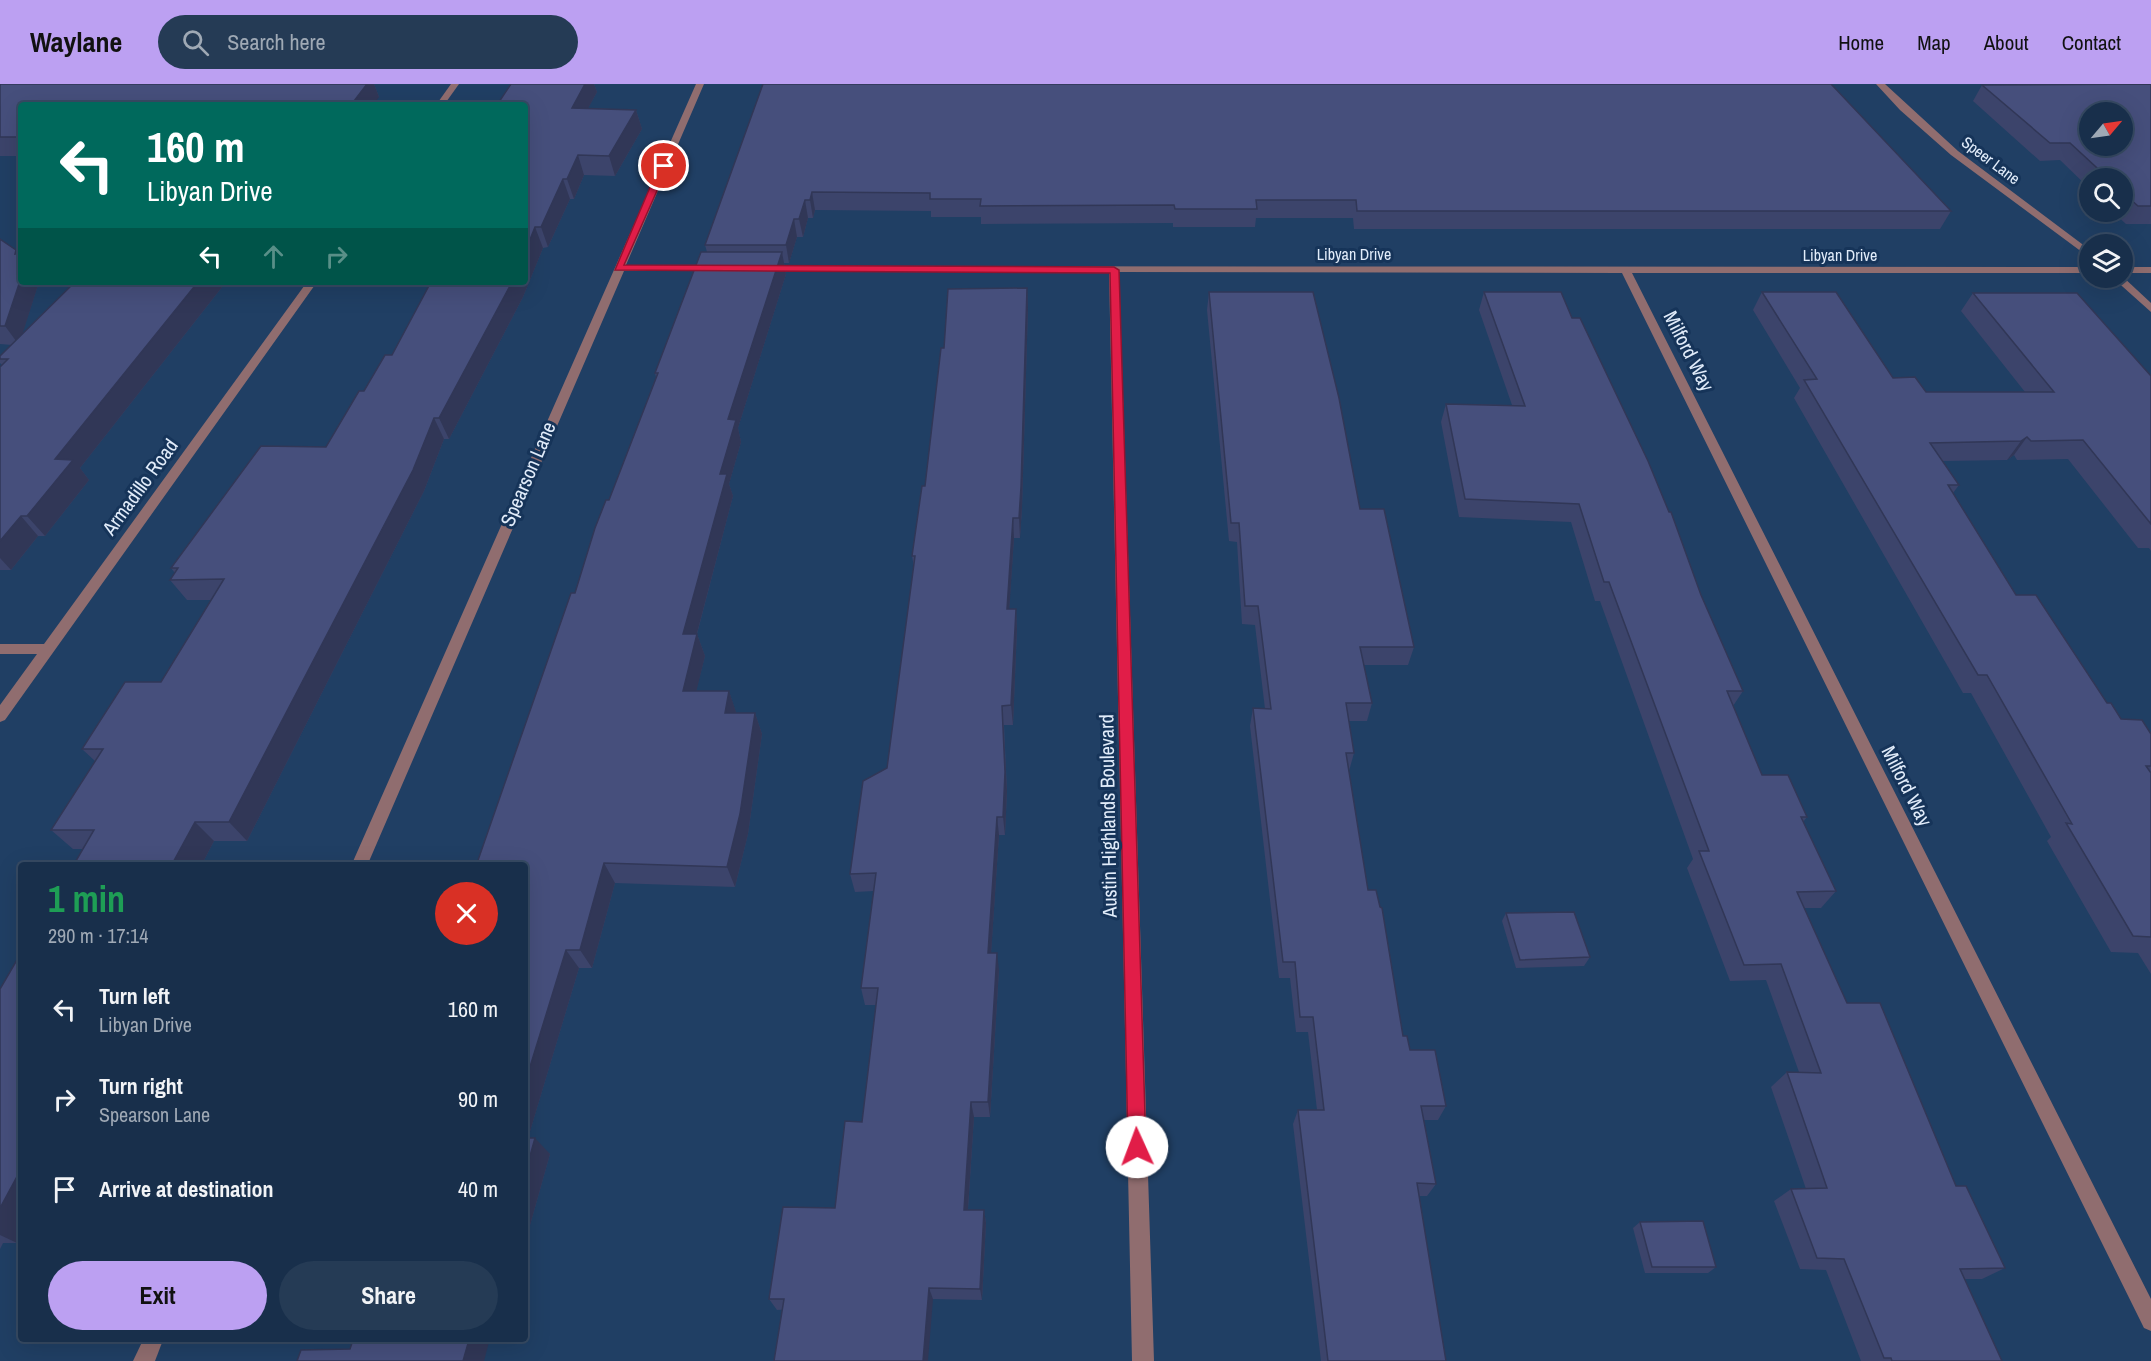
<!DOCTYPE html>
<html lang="en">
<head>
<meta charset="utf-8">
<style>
  body { margin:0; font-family:"Archivo Narrow",sans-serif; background:#253b55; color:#f1f3f6; height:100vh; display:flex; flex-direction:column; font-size:22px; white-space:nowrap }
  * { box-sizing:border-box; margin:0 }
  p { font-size:20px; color:#9fa9b5 }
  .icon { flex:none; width:33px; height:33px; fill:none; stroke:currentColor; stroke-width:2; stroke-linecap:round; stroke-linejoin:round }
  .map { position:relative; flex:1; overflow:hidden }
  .details { position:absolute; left:18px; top:778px; width:510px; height:480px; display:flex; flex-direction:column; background:#182f4b; border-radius:6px; box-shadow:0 6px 24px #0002,0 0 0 2px #364a63 }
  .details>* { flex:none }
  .hud { position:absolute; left:18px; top:18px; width:510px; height:183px; border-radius:6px; box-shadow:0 6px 24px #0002,0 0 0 2px #364a63; background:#00695c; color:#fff; overflow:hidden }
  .needle { width:39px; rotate:61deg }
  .tools { position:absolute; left:2079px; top:18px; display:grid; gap:12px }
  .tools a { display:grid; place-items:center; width:54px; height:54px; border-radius:50%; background:#182f4b; box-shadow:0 6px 24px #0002,0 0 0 2px #364a63; font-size:30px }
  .pin { position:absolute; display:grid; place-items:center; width:51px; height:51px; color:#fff; margin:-26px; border:3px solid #fff; border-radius:50%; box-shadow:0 2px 6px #0007 }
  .me { position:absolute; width:66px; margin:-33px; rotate:358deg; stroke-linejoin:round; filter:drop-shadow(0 0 4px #0008) }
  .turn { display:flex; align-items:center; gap:21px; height:126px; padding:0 30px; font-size:27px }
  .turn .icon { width:78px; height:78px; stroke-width:2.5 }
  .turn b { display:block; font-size:42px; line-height:51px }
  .lanes { display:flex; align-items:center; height:57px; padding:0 30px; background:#0003; justify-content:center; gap:30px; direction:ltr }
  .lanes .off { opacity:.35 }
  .round { display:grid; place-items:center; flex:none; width:63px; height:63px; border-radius:32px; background:#253b55 }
  .overview { display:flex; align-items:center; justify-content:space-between; height:102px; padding:0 30px }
  h1 { font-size:36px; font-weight:700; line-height:45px; color:#1e9e55 }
  .cta { display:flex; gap:12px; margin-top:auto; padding:12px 30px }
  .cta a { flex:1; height:69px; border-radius:36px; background:#bca0f2; color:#111; font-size:24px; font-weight:700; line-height:69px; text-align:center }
  .cta a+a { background:#253b55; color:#f1f3f6 }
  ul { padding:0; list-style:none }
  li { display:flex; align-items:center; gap:18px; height:90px; padding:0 30px }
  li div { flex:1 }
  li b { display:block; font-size:22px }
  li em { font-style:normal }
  header { display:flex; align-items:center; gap:36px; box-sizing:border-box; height:84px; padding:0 30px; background:#bca0f2; color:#111 }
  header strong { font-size:28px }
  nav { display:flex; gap:33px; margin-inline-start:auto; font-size:21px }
  .search { width:420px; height:54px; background:#253b55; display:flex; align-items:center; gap:15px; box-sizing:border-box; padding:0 21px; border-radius:33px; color:#9fa9b5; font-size:22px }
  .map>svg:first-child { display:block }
</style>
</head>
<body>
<header>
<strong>Waylane</strong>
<div class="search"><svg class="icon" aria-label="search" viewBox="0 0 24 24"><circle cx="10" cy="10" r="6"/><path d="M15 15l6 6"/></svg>Search here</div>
<nav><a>Home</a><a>Map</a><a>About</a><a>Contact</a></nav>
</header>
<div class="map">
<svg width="2151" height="1277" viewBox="0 0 2151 1277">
  <rect width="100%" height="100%" fill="#203f64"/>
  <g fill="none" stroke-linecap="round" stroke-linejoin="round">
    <g fill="#906d6f" fill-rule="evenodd">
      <polygon points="451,0 459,0 444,21 436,21"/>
      <polygon points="696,0 704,0 626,181 716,181 721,184 716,187 624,187 367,782 351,782"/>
      <polygon points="1876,0 1885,0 1958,67 2090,166 2090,174 1951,71 1900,26"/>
      <polygon points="767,182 2090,183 2090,189 1632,189 2151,1215 2151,1247 2144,1244 1622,189 1119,188 1154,1277 1132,1277 1109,188 763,187 763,183"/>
      <rect x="2122" y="183" width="29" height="6"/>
      <polygon points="2122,192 2151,219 2151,228 2113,194"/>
      <polygon points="307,198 317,198 5,636 0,638 0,621 37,570 0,570 0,560 44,560"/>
      <polygon points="143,1256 163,1256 155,1277 133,1277"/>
    </g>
  </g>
  <g fill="#3c446b">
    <polygon points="0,0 374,0 379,13 21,21 21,72 0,72"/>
    <polygon points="511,0 594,0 597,8 588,24 636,26 642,45 615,92 584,91 574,115 570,115 548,163 543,164 523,213 449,355 444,355 424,407 247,757 214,757 201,782 73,782 83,765 73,765 51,746 95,677 82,665 161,598 211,516 187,516 170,496 175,489 171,484 326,363 364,307 392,271 525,198"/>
    <polygon points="763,0 1951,127 1940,145 1354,145 1353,134 1256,134 1255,143 1173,143 1173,139 981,140 981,133 931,133 931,127 815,126 813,134 808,134 803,153 797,153 789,179 784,179 786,190 738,344 741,358 729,400 733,412 697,550 705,572 696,607 729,607 736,629 755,629 762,650 748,750 735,803 615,799 592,884 579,884 528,1054 550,1070 525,1159 525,782 575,509 656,293 655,289 707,168 705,161"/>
    <polygon points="2151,0 2151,140 2126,140 2113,128 2122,128 2122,94 2090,94 2090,105 2060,76 2040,77 1973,17 1982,1"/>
    <polygon points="0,155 16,166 19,170 21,198 39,198 22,250 75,198 226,198 80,384 89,396 45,452 38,452 11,486 0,486 0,283 2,281 0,279 0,272 12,261 0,260"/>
    <polygon points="1027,204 1028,224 1022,424 1020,454 1014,454 1009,525 1016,525 1017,545 1013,641 1004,641 1007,707 1005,751 999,751 991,869 999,886 990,1033 974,1033 968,1126 984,1126 986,1139 982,1216 933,1215 777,1226 769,1215 835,1124 862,1038 876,921 865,921 861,904 874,807 855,808 850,790 887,684 914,483 912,472 925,402 944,264"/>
    <polygon points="1209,208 1360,425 1414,563 1408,581 1364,581 1372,619 1367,637 1349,637 1354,669 1349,687 1368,806 1403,952 1410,966 1446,1022 1438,1036 1424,1036 1436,1100 1427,1112 1419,1112 1446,1277 1321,1277 1293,1040 1298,1026 1317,1026 1308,948 1296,948 1290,894 1279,894 1250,642 1253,624 1265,625 1255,541 1242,540 1237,458 1229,457 1207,226"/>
    <polygon points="1484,208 1572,234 1701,511 1743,607 1733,622 1762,691 1807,733 1803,738 1836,807 1821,824 1804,824 1847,919 2005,1184 1982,1195 1965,1195 2002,1277 1861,1277 1826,1186 1800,1185 1774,1117 1791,1105 1806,1105 1771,1003 1787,988 1799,988 1766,896 1730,897 1687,784 1693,775 1600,517 1595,517 1571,438 1459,433 1441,338 1446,320 1512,321 1479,226"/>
    <polygon points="1762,208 1893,294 1926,308 2025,308 1961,227 1973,209 2151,292 2151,467 2149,464 2138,464 2068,375 2017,376 2014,371 2007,376 1942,377 1959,401 1953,409 2016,511 2121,635 2151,650 2151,890 2138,869 2111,868 2047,757 2051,753 1971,609 1963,609 1794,314 1800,304 1753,226"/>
    <polygon points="1506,829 1590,873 1584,882 1516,884 1502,837"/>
    <polygon points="0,905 17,1159 3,1159 0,1165"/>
    <polygon points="1640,1138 1716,1183 1708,1189 1645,1189 1633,1144"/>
    <polygon points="353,1256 498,1256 497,1258 350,1265"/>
  </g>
  <g fill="#313757">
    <polygon points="367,0 374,0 379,13 373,21 351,21"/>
    <polygon points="585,0 594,0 597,8 578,43 572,24"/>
    <polygon points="636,26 642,45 615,92 609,72"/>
    <polygon points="578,71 584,91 574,115 567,95"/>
    <polygon points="563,95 570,115 548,163 541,143"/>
    <polygon points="812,108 815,126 813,134 810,116"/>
    <polygon points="805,116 808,134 803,153 799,135"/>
    <polygon points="794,135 797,153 789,179 786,161"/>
    <polygon points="535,143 543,164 523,213 449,355 439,334 512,198 525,198 525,168"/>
    <polygon points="782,168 786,190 738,344 741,358 729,400 733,412 691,572 683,550 720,390 728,335"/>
    <polygon points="21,194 21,198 39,198 19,261 5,242"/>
    <polygon points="198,198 226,198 80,384 89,396 45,452 27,432 55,375"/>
    <polygon points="1027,204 1028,224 1022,424 1020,454 1019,434"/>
    <polygon points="434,334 444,355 424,407 247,757 229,738"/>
    <polygon points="2027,353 2014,371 2007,376 2021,357"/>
    <polygon points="21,432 38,452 11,486 0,474 0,457"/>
    <polygon points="1013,434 1014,454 1008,545 1007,525"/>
    <polygon points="1016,525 1017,545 1013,641 1011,621"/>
    <polygon points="697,550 705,572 691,629 683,607"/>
    <polygon points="729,607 736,628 732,650 725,629"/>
    <polygon points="1002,622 1007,707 1005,751 1003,733"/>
    <polygon points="755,629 762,650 748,750 735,803 727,783"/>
    <polygon points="997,733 999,751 990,886 988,869"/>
    <polygon points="195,738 214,757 201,782 171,782"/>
    <polygon points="604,779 615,799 592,884 580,866"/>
    <polygon points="566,866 579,884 525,1064 525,999"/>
    <polygon points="997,869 999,886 990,1033 988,1018"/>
    <polygon points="971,1018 974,1033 967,1139 964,1126"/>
    <polygon points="535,1054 550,1070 525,1159 525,1090"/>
    <polygon points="21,1085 21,1151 17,1159 0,1151 0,1124"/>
    <polygon points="984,1126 986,1139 982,1216 980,1205"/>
    <polygon points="929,1204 933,1215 928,1277 923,1277"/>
    <polygon points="469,1256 485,1256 489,1258 484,1277 463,1277"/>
  </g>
  <g fill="#464f7c" stroke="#313757" stroke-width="1.5" fill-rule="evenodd">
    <polygon points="0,0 367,0 351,21 21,21 21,53 0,53"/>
    <polygon points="511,0 585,0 572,24 636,26 609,72 578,71 567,95 563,95 541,143 535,143 525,168 525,21 497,21"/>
    <polygon points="763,0 1831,0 1951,127 1357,127 1356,116 1256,116 1257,125 1175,125 1174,121 980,122 981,115 930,115 930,109 812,108 810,116 805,116 799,135 794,135 786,161 705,161"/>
    <path d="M2151,0V122H2138L2122,108V94H2108L2070,59H2050L1982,1ZM2090,28H2122V62H2090Z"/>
    <polygon points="0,155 16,166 15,170 21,169 21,194 5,242 0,242"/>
    <polygon points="701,168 782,168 728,335 736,336 720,390 727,390 683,550 697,550 683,607 729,607 725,629 755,629 740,730 727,783 604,779 580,866 566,866 525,999 525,782 476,782 571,509 575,509 595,444 606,416 609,416 658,289 655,289"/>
    <polygon points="75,198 198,198 55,375 73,376 27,432 21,432 0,457 0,283 8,275 0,275 0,272"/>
    <polygon points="431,198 512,198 439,334 434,334 413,386 229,738 195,738 171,782 73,782 94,746 51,746 103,665 82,665 125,598 161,598 224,495 170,496 178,484 171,484 261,362 326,363 359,307 364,307 385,271 392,271"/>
    <polygon points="1027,204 1021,403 1019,434 1013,434 1007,525 1016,525 1011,621 1002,622 1005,688 1003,733 997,733 988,869 997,869 988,1018 971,1018 964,1126 984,1126 980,1205 929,1204 923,1277 774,1277 784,1215 769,1215 783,1123 835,1124 845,1037 862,1038 878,904 861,904 876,789 850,790 863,697 887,684 915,472 912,472 922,402 925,402 941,264 944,264 948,205"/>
    <polygon points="1209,208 1313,208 1339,314 1360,425 1384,425 1414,563 1360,563 1372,619 1346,619 1354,669 1346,669 1368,806 1376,806 1380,823 1382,824 1403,952 1407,952 1410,966 1435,966 1446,1022 1421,1022 1436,1100 1417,1099 1446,1277 1328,1277 1298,1026 1324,1026 1313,933 1300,933 1295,878 1283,878 1253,624 1271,625 1258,522 1245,522 1239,439 1231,439"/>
    <polygon points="1484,208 1561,208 1572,234 1580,234 1648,377 1669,428 1671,428 1701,511 1743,607 1727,607 1762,691 1788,691 1807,733 1801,733 1836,807 1797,808 1847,919 1880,919 1956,1102 1966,1102 2005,1184 1960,1185 2002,1277 1892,1277 1891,1274 1884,1274 1844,1175 1817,1174 1791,1105 1827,1104 1787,988 1821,989 1781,880 1744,881 1699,767 1709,767 1609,498 1604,498 1579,420 1465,415 1446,320 1525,322"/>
    <polygon points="1762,208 1836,208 1893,294 1915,293 1926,308 2054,308 1973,209 2077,209 2151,292 2151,440 2083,356 2031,357 2027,353 2021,357 1930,359 1959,401 1948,401 2016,511 2036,511 2107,619 2111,619 2121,635 2142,636 2151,650 2151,682 2146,682 2151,689 2151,853 2133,852 2066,739 2072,740 1987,591 1978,591 1804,296 1817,295"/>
    <polygon points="1574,828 1590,873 1520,876 1506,829"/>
    <polygon points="21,869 21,1085 0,1124 0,905"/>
    <polygon points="525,1054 535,1054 525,1090"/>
    <polygon points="1703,1137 1716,1183 1652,1183 1640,1138"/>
    <polygon points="353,1256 469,1256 463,1277 297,1277 301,1266 350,1265"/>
  </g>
  <polygon fill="#e11d48" stroke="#92132f" stroke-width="1.5" points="664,79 668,82 624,181 1114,183 1119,186 1146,1063 1143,1069 1137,1071 1131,1069 1128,1063 1110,189 615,186 659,82"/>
  <g text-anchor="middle" stroke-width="6" stroke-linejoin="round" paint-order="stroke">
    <g font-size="16" fill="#e1ecfa" stroke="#163459">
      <text transform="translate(1991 76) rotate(37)" y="6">Speer Lane</text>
      <text x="1354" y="176">Libyan Drive</text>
      <text x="1840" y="177">Libyan Drive</text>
    </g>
    <g font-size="20" fill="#e1ecfa" stroke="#163459">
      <text transform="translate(1689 267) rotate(63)" y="7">Milford Way</text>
      <text transform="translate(528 390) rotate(-67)" y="7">Spearson Lane</text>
      <text transform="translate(140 403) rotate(-54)" y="7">Armadillo Road</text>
      <text transform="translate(1907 702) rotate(63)" y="7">Milford Way</text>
      <text transform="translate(1108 732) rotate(-91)" y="7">Austin Highlands Boulevard</text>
    </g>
  </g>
</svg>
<div class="tools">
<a><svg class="needle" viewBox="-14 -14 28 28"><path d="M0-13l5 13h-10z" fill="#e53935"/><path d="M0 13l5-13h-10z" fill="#9fa9b5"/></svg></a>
<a><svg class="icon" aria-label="search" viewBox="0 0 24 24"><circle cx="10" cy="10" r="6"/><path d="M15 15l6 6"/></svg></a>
<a><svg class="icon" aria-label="layers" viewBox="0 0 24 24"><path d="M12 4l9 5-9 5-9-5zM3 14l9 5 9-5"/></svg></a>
</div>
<div class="pin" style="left:664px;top:82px;background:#d93025"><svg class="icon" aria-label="arrive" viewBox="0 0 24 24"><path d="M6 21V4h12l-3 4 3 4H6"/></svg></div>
<svg class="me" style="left:1137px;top:1063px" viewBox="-20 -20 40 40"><circle r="19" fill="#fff"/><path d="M0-13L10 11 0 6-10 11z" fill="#e11d48"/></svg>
<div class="hud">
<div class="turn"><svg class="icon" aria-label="left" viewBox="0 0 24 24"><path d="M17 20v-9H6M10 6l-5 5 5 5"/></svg><div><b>160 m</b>Libyan Drive</div></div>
<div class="lanes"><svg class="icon" aria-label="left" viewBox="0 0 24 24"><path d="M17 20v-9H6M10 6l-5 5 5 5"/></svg><svg class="icon off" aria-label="ahead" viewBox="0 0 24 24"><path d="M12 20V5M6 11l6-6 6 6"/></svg><svg class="icon off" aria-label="right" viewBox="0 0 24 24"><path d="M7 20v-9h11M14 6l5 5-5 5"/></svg></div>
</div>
<section class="details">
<div class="overview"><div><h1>1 min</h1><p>290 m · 17:14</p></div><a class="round" style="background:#d93025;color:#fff"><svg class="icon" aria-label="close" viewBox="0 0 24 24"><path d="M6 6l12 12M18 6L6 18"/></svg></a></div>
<ul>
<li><svg class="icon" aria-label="left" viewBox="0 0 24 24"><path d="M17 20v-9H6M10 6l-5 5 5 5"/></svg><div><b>Turn left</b><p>Libyan Drive</p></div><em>160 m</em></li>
<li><svg class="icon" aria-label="right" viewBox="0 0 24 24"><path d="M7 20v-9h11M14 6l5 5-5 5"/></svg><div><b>Turn right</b><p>Spearson Lane</p></div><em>90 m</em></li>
<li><svg class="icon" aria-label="arrive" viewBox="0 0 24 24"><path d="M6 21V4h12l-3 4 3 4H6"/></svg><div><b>Arrive at destination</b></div><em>40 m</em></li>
</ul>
<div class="cta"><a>Exit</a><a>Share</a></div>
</section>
</div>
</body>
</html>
